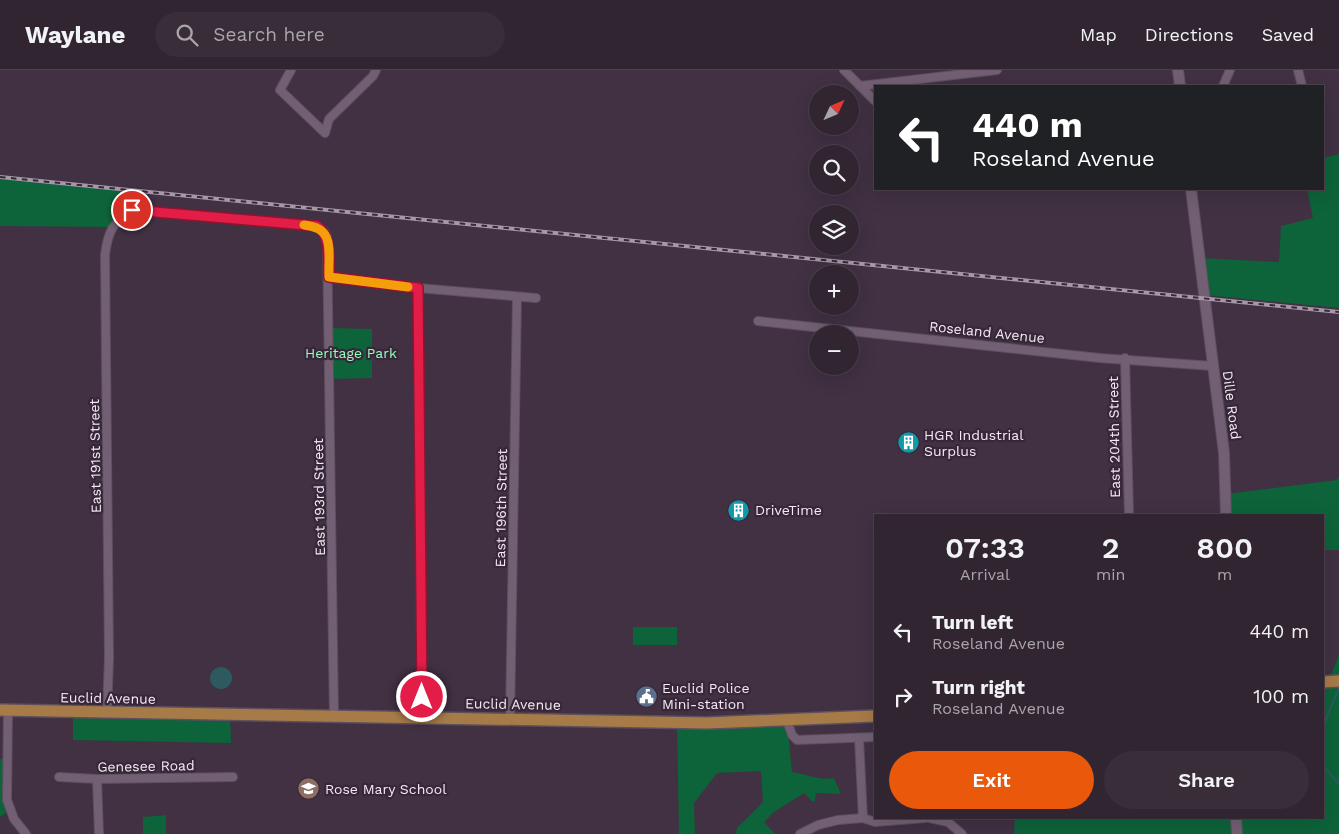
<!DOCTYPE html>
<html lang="en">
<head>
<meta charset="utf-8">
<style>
  body { margin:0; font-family:"Work Sans",sans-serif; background:#392d3a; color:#f1f3f6; height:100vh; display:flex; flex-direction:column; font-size:19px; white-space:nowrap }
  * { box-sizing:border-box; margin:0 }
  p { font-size:16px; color:#a8a5ac }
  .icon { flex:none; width:28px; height:28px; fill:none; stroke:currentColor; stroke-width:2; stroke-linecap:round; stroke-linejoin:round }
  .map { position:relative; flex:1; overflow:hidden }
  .side { position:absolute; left:874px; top:444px; width:450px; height:305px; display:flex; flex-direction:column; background:#312532; border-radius:0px; box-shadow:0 5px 20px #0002,0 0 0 1px #4c424d }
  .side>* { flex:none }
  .guide { position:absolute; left:874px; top:15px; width:450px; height:105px; border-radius:0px; box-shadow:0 5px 20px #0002,0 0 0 1px #4c424d; background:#202124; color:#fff; overflow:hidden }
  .needle { width:32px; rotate:46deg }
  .controls { position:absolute; left:809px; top:15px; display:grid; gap:10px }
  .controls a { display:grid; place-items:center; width:50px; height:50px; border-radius:50%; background:#312532; box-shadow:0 5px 20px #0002,0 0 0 1px #4c424d; font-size:25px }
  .pin { position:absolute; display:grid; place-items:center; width:42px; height:42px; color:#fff; margin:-21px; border:2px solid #fff; border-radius:50%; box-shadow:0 1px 5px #0007 }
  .me { position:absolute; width:55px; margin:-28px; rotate:0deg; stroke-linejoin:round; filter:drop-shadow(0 0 4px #0008) }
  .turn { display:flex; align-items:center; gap:18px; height:105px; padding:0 15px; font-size:22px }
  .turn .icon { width:65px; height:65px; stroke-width:2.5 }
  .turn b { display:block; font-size:35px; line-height:42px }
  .eta { display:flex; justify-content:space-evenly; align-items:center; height:85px; text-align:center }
  .eta b { font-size:30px; font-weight:600; line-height:35px }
  .button { display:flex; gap:10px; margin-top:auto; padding:10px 15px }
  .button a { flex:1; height:58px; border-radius:30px; background:#ea580c; color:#fff; font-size:20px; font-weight:600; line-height:58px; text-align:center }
  .button a+a { background:#392d3a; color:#f1f3f6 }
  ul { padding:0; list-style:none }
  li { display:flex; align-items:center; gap:15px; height:65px; padding:0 15px }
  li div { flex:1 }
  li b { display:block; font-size:19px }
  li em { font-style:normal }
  header { display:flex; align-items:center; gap:30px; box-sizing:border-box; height:70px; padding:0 25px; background:#312532; border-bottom:1px solid #4c424d }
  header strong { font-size:24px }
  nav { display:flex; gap:28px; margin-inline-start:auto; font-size:18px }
  .search { width:350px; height:45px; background:#392d3a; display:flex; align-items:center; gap:12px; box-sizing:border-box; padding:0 18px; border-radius:28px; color:#a8a5ac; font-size:19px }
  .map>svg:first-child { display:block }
</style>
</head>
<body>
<header>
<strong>Waylane</strong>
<div class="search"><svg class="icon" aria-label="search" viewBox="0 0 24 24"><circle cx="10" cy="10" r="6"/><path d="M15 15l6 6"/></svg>Search here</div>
<nav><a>Map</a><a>Directions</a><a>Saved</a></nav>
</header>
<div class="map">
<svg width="1339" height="764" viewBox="0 0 1339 764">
  <rect width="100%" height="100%" fill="#413143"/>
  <g fill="#0d633a">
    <polygon points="1339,84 1339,238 1205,225 1200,188 1279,192 1281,156 1313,148 1307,119 1322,119 1323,88"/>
    <polygon points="0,107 144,122 142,141 132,140 112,157 0,156"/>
    <polygon points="329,258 372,259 372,308 330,309"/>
    <polygon points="1339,407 1339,480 1323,480 1322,445 1226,445 1226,424 1337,410"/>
    <rect x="633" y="557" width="44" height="18"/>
    <polygon points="1339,585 1339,764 1014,764 1015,748 1322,748 1323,612 1328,612"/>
    <polygon points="73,642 230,645 231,673 73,670"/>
    <path d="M787,651L792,702C806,704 820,711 834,708L841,724L816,723L815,731H812L804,723L774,742L764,752L775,764H736L737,758L763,732L761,701L717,703L694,733L695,764H679L677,652Z"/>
    <polygon points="0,689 8,689 11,739 0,747"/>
    <polygon points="166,745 166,764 143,764 143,747"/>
  </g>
  <circle fill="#2c5a5e" cx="221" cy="608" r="11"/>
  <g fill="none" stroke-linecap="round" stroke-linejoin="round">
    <g stroke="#2c5a5e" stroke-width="2">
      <polyline points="1322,659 1339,618"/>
      <polyline points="1322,695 1339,714"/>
    </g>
    <defs>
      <g id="street">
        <polyline points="291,0 280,20 325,63 329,49 373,6 376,0"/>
        <polyline points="844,0 875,31"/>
        <polyline points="1298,0 1302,16"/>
        <polyline points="860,16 997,0"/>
        <polyline points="1223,16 1230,0"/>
        <polyline points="329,207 418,218 536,228"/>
        <polyline points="418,218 422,647"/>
        <polyline points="758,251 1100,288 1213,296"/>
        <polyline points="1125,288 1129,445"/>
        <polyline points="8,640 7,730 14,749 26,764"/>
        <path d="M107,642L109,588L105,185C108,161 112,154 132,140L317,156L324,161L327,167L334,648"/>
        <polyline points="510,650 517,227"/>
        <polyline points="787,651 792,665 797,670 875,667"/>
        <polyline points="859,669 863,748"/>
        <polyline points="59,707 97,709 233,707"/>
        <polyline points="97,709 99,764"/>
        <polyline points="930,748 948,752 962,764"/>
        <polyline points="800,764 818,755 838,750 863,748 875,752 925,748"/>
      </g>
      <g id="secondary">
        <polyline points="1178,0 1180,16"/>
        <polyline points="1191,119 1224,383 1226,445"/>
        <polyline points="1236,748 1237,764"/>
      </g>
      <g id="primary">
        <polyline points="1322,612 1339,611"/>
        <polyline points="0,640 707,653 875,646"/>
      </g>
    </defs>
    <use href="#street" stroke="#5d4f5e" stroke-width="10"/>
    <use href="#secondary" stroke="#5d4f5e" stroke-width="12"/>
    <use href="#primary" stroke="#5d4f5e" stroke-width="14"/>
    <use href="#street" stroke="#725f73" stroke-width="8"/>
    <use href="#secondary" stroke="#725f73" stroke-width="10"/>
    <use href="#primary" stroke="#a77b48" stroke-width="11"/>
    <defs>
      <polyline id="rail" points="0,107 1339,242"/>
    </defs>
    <use href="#rail" stroke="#a699a7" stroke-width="4"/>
    <use href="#rail" stroke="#372738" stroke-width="2" stroke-dasharray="5.5" stroke-linecap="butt"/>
  </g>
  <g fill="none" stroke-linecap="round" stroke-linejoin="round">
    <defs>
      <path id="route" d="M132,140L317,156C332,166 328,190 329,207L418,218L422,627"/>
    </defs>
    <use href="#route" stroke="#92132f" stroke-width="12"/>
    <use href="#route" stroke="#e11d48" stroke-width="9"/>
    <path stroke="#f59e0b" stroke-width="9" d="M304,155C336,158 328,181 329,207L408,217"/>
  </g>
  <defs>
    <symbol id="building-disc" viewBox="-11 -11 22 22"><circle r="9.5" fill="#0f9aa8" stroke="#372738"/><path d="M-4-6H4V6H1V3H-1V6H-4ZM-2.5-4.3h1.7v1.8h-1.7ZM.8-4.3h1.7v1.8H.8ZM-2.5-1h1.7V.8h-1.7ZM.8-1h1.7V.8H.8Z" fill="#fff"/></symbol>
    <symbol id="civic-disc" viewBox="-11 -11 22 22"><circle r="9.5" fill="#5c6f8a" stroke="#372738"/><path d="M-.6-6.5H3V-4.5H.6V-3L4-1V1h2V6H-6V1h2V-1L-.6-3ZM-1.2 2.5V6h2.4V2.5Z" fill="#fff"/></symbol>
    <symbol id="school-disc" viewBox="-11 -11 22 22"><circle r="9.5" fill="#8d6e63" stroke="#372738"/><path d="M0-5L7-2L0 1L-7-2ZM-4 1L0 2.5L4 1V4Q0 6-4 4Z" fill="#fff"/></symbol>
  </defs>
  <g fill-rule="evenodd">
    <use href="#building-disc" x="896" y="360" width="25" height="25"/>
    <use href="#building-disc" x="726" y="428" width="25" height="25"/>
    <use href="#civic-disc" x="634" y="614" width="25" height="25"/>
    <use href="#school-disc" x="296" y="706" width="25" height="25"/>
  </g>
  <g text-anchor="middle" stroke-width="4.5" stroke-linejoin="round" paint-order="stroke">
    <g font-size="14" fill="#f4eaf5" stroke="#372738">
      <text transform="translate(987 262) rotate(6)" y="5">Roseland Avenue</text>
      <text transform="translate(1232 335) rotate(83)" y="5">Dille Road</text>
      <text transform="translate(1114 367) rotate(-91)" y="5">East 204th Street</text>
      <text transform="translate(95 386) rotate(-91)" y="5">East 191st Street</text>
      <text transform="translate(319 427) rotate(-91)" y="5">East 193rd Street</text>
      <text transform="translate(501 438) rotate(-89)" y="5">East 196th Street</text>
      <text transform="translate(108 628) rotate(1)" y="5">Euclid Avenue</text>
      <text transform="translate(513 634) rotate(1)" y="5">Euclid Avenue</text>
      <text transform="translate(146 696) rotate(-1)" y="5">Genesee Road</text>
    </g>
    <g font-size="14" fill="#98fbbe" stroke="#372738">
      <text x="351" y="288">Heritage Park</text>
    </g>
    <g font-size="14" fill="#f4eaf5" stroke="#372738" text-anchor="start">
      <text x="924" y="370">HGR Industrial<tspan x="924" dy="16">Surplus</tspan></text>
      <text x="755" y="445">DriveTime</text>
      <text x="662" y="623">Euclid Police<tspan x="662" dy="16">Mini-station</tspan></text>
      <text x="325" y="724">Rose Mary School</text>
    </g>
  </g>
</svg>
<div class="controls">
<a><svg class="needle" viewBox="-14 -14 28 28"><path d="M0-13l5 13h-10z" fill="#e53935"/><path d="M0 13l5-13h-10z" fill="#a8a5ac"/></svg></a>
<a><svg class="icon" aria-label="search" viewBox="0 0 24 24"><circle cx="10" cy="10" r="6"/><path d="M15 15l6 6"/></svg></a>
<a><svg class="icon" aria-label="layers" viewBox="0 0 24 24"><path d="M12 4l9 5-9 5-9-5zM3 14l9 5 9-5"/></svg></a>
<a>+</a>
<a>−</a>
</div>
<div class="pin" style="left:132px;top:140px;background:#d93025"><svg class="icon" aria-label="arrive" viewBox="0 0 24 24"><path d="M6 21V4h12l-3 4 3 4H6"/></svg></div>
<svg class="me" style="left:422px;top:627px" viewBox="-20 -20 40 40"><circle r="17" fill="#e11d48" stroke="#fff" stroke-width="3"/><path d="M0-11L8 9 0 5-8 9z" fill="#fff"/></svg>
<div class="guide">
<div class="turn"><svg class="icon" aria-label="left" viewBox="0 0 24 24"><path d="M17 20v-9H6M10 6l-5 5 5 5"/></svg><div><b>440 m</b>Roseland Avenue</div></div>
</div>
<section class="side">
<div class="eta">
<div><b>07:33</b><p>Arrival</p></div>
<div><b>2</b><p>min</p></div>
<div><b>800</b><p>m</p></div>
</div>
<ul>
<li><svg class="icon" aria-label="left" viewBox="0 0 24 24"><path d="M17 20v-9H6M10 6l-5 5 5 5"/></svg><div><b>Turn left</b><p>Roseland Avenue</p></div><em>440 m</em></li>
<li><svg class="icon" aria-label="right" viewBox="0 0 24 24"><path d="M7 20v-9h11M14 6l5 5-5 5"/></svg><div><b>Turn right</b><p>Roseland Avenue</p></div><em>100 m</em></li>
</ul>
<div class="button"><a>Exit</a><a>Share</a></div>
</section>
</div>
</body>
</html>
